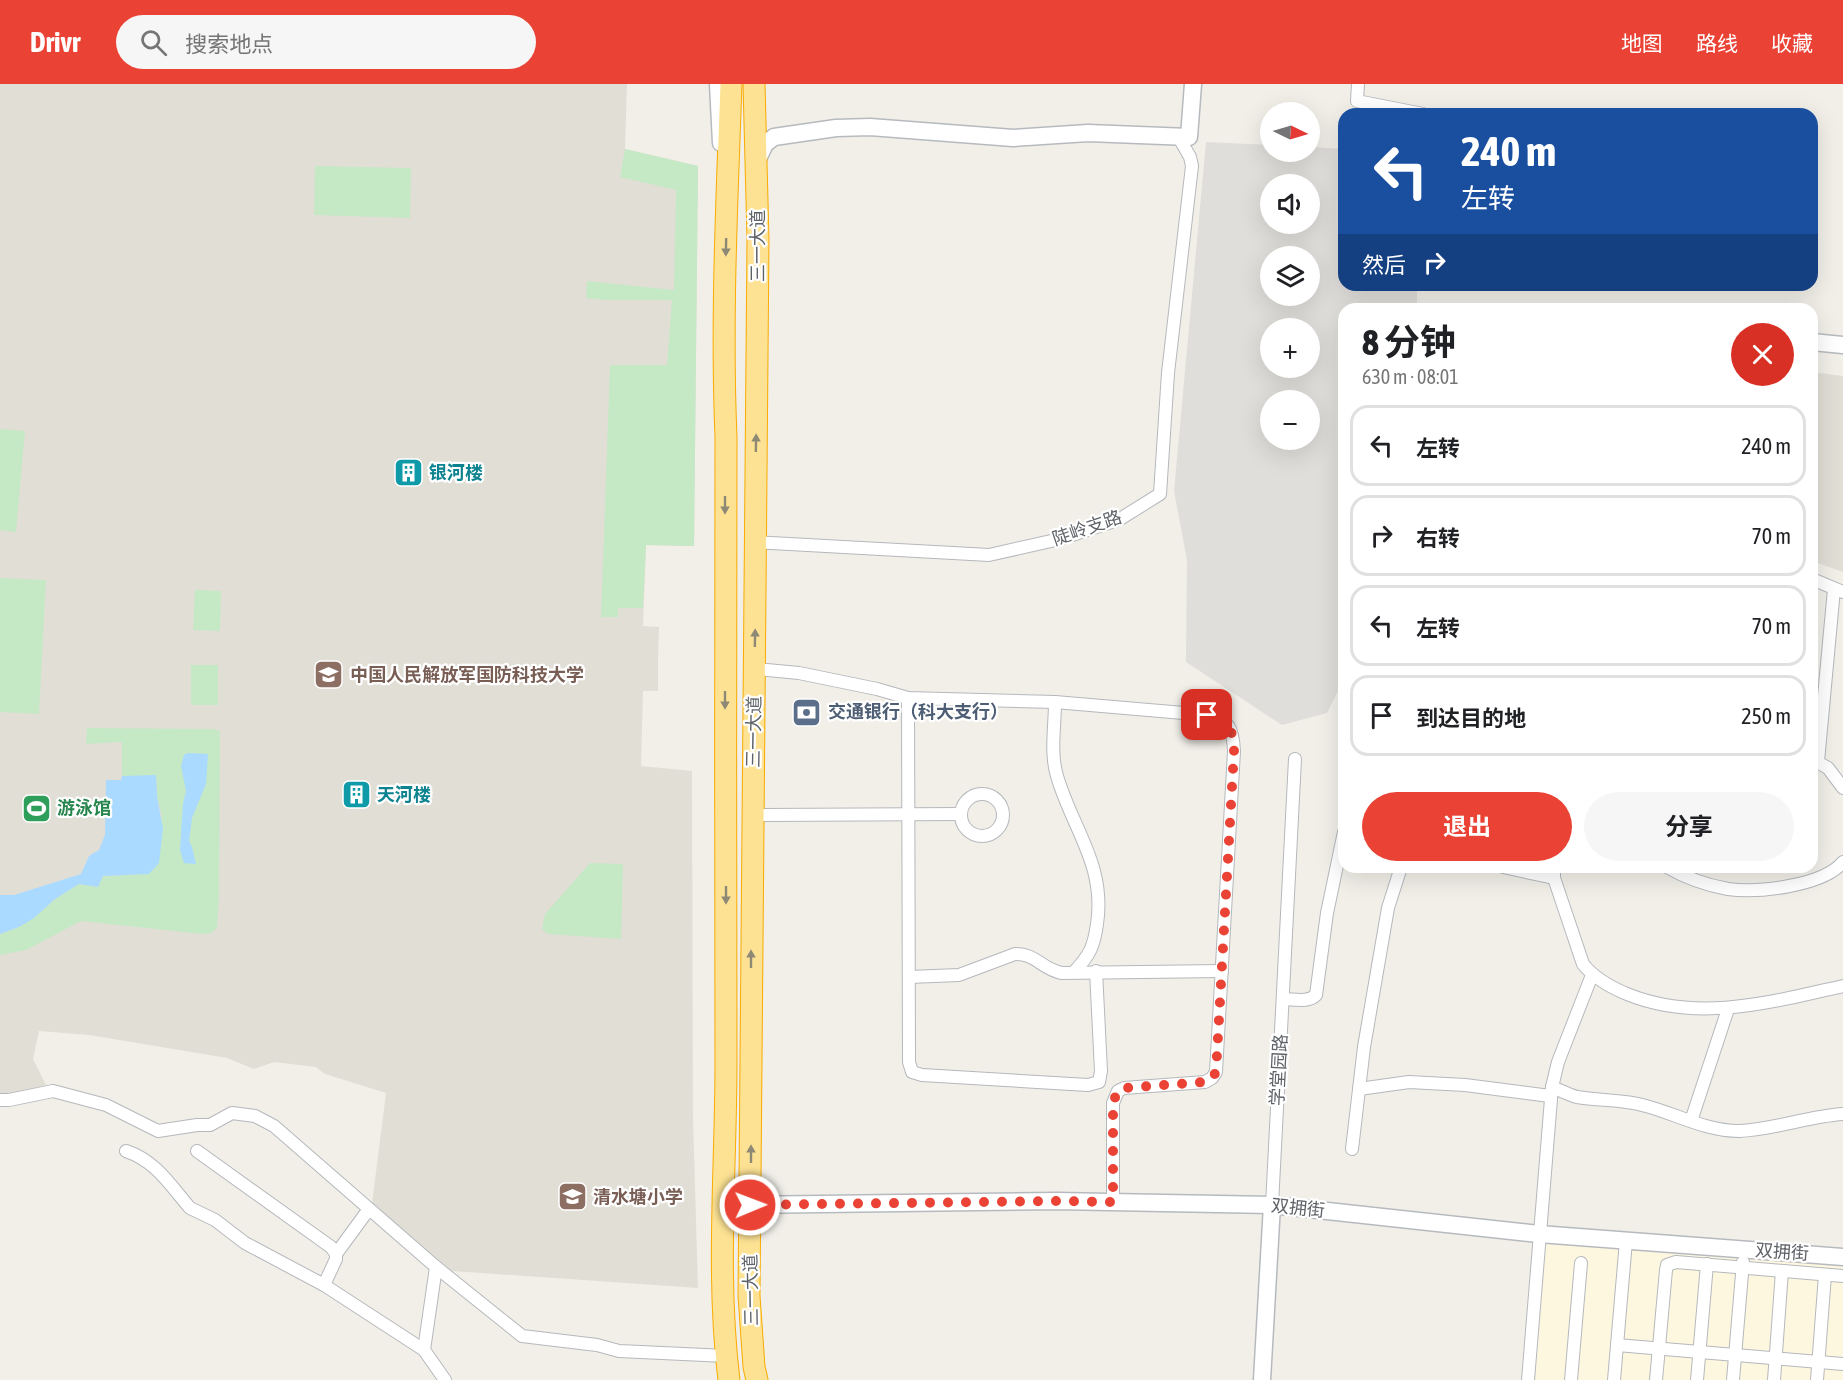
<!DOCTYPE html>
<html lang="zh">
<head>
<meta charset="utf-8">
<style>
  body { margin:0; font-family:"Asap Condensed","Noto Sans SC",sans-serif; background:#f6f6f6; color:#202124; height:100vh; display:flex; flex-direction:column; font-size:22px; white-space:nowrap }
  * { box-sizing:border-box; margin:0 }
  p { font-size:20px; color:#757577 }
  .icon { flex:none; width:33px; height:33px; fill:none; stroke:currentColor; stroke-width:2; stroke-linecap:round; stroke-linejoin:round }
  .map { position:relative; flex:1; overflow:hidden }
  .drawer { position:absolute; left:1338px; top:219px; width:480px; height:570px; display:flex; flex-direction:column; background:#fff; border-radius:18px; box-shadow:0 6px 24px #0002 }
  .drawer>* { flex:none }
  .hud { position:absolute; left:1338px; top:24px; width:480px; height:183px; border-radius:18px; box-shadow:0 6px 24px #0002; background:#1a4fa0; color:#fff; overflow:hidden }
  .needle { width:39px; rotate:95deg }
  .tools { position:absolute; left:1260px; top:18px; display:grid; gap:12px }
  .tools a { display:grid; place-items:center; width:60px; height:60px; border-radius:50%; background:#fff; box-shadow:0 6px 24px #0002; font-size:30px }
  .pin { position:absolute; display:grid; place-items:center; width:51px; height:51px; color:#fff; margin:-26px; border-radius:12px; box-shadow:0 3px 9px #0006 }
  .me { position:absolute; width:66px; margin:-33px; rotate:89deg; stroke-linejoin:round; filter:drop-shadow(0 0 4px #0008) }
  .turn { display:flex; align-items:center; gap:21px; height:126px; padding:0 24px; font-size:27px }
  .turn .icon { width:78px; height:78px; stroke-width:2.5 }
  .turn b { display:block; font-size:42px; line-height:51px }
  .then { display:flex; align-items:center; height:57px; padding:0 24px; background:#0003; gap:12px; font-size:22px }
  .round { display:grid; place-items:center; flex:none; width:63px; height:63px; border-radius:32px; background:#f6f6f6 }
  .head { display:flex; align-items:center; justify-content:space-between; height:102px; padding:0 24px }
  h1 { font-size:36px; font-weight:700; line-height:45px }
  .button { display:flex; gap:12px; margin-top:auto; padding:12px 24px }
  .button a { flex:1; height:69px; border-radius:36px; background:#ea4335; color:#fff; font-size:24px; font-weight:700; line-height:69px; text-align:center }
  .button a+a { background:#f6f6f6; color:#202124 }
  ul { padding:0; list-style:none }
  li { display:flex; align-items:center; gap:18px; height:81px; margin:0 12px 9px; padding:0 12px; border:3px solid #e0e0e0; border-radius:18px }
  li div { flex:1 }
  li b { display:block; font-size:22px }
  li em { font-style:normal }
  header { display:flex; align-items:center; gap:36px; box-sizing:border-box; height:84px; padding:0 30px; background:#ea4335; color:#fff }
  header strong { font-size:28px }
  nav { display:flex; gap:33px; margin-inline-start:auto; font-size:21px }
  .search { width:420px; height:54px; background:#f6f6f6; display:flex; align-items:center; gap:15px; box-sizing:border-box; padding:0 21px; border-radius:33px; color:#757577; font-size:22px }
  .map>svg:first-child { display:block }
</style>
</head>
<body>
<header>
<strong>Drivr</strong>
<div class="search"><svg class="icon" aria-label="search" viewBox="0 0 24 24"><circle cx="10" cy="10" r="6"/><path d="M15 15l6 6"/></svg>搜索地点</div>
<nav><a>地图</a><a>路线</a><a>收藏</a></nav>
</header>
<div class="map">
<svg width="1843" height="1296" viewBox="0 0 1843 1296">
  <rect width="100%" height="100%" fill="#f1efe8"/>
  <polygon fill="#fef7e0" points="1539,1150 1843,1173 1843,1296 1528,1296"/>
  <path fill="#e0deda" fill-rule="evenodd" d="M1206,58L1270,61V68H1310V63L1344,65V201H1417V225H1344V595L1327,629L1282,641L1186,578L1187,476L1174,407ZM1270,100H1310V140H1270ZM1270,172H1310V212H1270ZM1270,244H1310V284H1270ZM1270,316H1310V356H1270Z"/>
  <g fill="#e1ded6">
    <polygon points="0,0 627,0 625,65 698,82 694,462 646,461 643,542 659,543 658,575 658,607 643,607 641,682 692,687 693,1036 698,1204 452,1187 372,1120 386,1009 325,990 316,983 274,978 254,985 227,974 89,951 39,947 33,975 46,1001 6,1012 0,1010"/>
    <polygon points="1812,288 1843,292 1843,488 1812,477"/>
  </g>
  <g fill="#c5e8c5">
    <polygon points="625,65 698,82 694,462 646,461 643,524 618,524 618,533 601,533 610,281 667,281 672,216 607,216 586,214 587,197 674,206 676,106 620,93"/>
    <polygon points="315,82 411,84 410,134 314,131"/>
    <polygon points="0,345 25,347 16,448 0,446"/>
    <polygon points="0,494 46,496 39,630 0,628"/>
    <polygon points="195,506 221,507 220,547 193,546"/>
    <rect x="191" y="581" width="27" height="40"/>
    <polygon points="87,644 213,645 220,647 219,811 217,844 211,849 202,850 81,837 26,866 0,871 0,850 19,843 34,834 55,815 79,800 97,803 103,792 149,790 162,732 157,712 156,692 122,692 122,658 86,660"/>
    <polygon points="590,779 623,780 621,855 548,850 542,845 545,830"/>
  </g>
  <g fill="#aadaff">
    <polygon points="188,669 208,670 206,700 192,734 189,757 192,763 196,780 184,779 180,766 183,720 186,707 181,682 184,671"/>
    <polygon points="156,691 157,712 163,745 159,779 149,790 103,792 98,803 79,800 55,815 34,834 19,843 0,850 0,811 14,811 81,790 89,772 99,766 105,751 106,696 121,696 122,692"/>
  </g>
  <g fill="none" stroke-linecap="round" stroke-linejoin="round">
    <defs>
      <g id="street">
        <polyline points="1358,0 1357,17 1423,30"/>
        <polyline points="755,458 989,471 1060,455 1120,435 1160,410 1168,289 1192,82 1190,73 1178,52"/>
        <polyline points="1812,495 1843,508"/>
        <path d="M756,585L799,589L877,605L908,614L1055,618L1207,631C1229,635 1233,645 1234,667L1216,988L1212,994L1205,998L1124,1004L1118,1007L1113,1019V1118"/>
        <polyline points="908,614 909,978 912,988 922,991 1088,1001 1099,998 1101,987 1096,887"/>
        <path d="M1055,618C1055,642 1050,669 1057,692C1072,744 1106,781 1097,840C1094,862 1090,871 1074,888"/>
        <polyline points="1812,675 1828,684 1843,704"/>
        <polyline points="1818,677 1834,505"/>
        <circle cx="982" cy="731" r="21"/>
        <polyline points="753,731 961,730"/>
        <polyline points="1503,783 1554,794"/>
        <path d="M1554,783V794L1583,880C1594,894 1610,903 1627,910C1698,939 1772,918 1843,902"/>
        <path d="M1667,783C1686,794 1706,801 1728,805C1758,809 1823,802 1843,778"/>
        <path d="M909,893L959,891L1015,870C1035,869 1043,886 1062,889L1222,887"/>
        <path d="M1283,915C1294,915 1308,919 1316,911L1327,829L1344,748"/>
        <path d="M1552,1003C1560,1006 1569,1011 1577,1013C1600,1017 1623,1015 1646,1022C1676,1030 1706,1047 1739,1047C1774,1046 1808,1032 1843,1030"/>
        <polyline points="1359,1005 1409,998 1465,1001 1550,1012"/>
        <polyline points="0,1016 9,1016 53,1007 106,1021 158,1047 197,1041 210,1041 232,1029 255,1032 274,1042 436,1183 522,1252 597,1261 619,1267 726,1272"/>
        <polyline points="1691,1037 1728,925"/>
        <polyline points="1352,1065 1364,963 1388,824 1401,783"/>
        <path d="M126,1067C156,1077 170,1101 190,1124L215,1136L245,1159L324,1201"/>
        <polyline points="197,1067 331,1163 336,1170 336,1175 324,1201 424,1266 445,1296"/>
        <polyline points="1272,1121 1295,675"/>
        <polyline points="336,1170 369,1125"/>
        <polyline points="1617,1261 1843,1280"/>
        <polyline points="424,1266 436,1183"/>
        <polyline points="1528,1296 1552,1003 1558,978 1592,891"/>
        <polyline points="1571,1296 1581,1179"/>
        <polyline points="1614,1296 1626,1157"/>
        <polyline points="1656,1296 1666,1186 1667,1181 1676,1178 1843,1192"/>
        <polyline points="1697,1296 1707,1180"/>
        <polyline points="1733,1296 1743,1178"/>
        <polyline points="1774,1296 1782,1187"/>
        <polyline points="1817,1296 1825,1191"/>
      </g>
      <g id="secondary">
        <polyline points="718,0 721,59"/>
        <polyline points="757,77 765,60 774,53 836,44 870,43 1013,54 1088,49 1189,53 1193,0"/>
        <polyline points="1812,258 1843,261"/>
        <polyline points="750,1121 1056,1117 1272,1121 1539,1150 1843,1173"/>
        <polyline points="1262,1296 1272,1121"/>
      </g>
      <g id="highway">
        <polyline points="754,0 758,155 749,1212 754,1283 757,1296"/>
        <path d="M729,1296C716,1191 726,1084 726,979C726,770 725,562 726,353C721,236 727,117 731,0"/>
      </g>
    </defs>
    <use href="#street" stroke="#b5b8bc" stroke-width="14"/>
    <use href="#secondary" stroke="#b6babf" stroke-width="19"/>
    <use href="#highway" stroke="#f9ab00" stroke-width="23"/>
    <use href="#street" stroke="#fff" stroke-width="12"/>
    <use href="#secondary" stroke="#fff" stroke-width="16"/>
    <use href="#highway" stroke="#fde293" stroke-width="21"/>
  </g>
  <defs><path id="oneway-solid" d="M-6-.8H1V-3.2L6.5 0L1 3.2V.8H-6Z" transform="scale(1.5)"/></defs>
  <g fill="#8e8975">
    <use href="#oneway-solid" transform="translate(726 163) rotate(91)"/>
    <use href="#oneway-solid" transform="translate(756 359) rotate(-89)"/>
    <use href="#oneway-solid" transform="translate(725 421) rotate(90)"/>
    <use href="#oneway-solid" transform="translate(755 554) rotate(-89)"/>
    <use href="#oneway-solid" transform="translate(725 616) rotate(90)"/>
    <use href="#oneway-solid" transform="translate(726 811) rotate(90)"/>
    <use href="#oneway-solid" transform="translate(751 875) rotate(-90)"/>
    <use href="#oneway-solid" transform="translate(751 1070) rotate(-90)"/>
  </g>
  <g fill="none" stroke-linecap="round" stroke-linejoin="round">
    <path stroke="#ea4335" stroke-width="10" stroke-dasharray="0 18" d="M750,1121L1056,1117L1113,1118V1018L1118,1007L1124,1004L1205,998L1212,994L1216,988L1234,667C1233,645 1229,635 1207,631"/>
  </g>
  <defs>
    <symbol id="building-square" viewBox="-11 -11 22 22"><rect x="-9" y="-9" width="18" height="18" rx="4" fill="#0f9aa8" stroke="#fff"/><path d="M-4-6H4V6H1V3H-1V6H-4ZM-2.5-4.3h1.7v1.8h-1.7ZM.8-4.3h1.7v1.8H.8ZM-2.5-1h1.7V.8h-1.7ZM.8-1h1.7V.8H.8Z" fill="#fff"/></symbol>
    <symbol id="university-square" viewBox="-11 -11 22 22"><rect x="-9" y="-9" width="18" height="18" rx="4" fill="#8d6e63" stroke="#fff"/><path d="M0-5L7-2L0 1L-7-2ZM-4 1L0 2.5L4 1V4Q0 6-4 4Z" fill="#fff"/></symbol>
    <symbol id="bank-square" viewBox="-11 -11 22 22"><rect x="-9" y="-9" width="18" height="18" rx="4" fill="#5c6f8a" stroke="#fff"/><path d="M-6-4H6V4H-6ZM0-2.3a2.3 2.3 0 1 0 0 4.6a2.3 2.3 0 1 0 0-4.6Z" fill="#fff"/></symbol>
    <symbol id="stadium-square" viewBox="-11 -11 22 22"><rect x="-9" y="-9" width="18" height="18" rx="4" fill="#2e9e5b" stroke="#fff"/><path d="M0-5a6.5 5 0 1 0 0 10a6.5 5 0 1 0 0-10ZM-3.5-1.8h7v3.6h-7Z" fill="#fff"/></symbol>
    <symbol id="school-square" viewBox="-11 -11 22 22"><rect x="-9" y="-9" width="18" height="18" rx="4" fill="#8d6e63" stroke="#fff"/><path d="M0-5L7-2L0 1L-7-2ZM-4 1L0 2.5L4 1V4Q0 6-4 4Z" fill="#fff"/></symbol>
  </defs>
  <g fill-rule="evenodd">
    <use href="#building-square" x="392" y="372" width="33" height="33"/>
    <use href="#university-square" x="312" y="574" width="33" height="33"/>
    <use href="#bank-square" x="790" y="612" width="33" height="33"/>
    <use href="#building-square" x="340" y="694" width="33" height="33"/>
    <use href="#stadium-square" x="20" y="708" width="33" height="33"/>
    <use href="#school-square" x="556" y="1096" width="33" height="33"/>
  </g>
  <g text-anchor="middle" stroke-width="4.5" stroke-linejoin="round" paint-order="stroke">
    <g font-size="18" fill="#5f6368" stroke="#fff">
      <text transform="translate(758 162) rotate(-90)" y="6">三一大道</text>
      <text transform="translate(1087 444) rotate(-19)" y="6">陡岭支路</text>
      <text transform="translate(754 648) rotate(-89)" y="6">三一大道</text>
      <text transform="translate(1279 986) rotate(-87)" y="6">学堂园路</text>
      <text transform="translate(1298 1124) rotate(6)" y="6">双拥街</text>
      <text transform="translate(1782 1168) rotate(4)" y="6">双拥街</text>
      <text transform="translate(751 1206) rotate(-91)" y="6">三一大道</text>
    </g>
    <g font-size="18" font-weight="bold" fill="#0d838f" stroke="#fff" text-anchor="start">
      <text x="429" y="395">银河楼</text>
      <text x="377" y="717">天河楼</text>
    </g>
    <g font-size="18" font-weight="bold" fill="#785e54" stroke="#fff" text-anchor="start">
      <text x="350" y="597">中国人民解放军国防科技大学</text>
      <text x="593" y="1119">清水塘小学</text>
    </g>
    <g font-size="18" font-weight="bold" fill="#4e5e75" stroke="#fff" text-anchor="start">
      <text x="828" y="634">交通银行（科大支行）</text>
    </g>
    <g font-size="18" font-weight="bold" fill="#27864d" stroke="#fff" text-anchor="start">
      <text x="57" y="730">游泳馆</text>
    </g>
  </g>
</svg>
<div class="tools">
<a><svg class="needle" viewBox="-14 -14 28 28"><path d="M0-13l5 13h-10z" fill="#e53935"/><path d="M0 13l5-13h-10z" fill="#757577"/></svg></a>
<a><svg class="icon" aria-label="sound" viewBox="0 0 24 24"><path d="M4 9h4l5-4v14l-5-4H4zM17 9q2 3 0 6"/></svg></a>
<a><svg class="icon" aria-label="layers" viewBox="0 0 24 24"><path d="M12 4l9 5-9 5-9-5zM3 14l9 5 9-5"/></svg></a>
<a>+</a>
<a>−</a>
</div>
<div class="pin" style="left:1207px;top:631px;background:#d93025"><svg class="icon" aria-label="arrive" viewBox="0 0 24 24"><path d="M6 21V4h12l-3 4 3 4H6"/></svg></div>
<svg class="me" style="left:750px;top:1121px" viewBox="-20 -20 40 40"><circle r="17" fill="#ea4335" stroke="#fff" stroke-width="3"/><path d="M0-11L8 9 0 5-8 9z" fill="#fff"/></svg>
<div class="hud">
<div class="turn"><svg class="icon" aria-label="left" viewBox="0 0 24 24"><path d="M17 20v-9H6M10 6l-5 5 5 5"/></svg><div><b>240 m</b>左转</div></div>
<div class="then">然后<svg class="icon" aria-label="right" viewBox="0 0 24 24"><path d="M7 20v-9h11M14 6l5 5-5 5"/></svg></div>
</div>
<section class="drawer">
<div class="head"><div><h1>8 分钟</h1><p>630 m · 08:01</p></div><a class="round" style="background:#d93025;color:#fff"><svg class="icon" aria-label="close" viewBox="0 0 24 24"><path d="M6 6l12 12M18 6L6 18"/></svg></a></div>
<ul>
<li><svg class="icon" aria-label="left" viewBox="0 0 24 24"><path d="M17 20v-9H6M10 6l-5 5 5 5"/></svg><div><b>左转</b></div><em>240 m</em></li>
<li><svg class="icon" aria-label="right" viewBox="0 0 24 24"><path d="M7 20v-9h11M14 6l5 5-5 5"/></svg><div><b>右转</b></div><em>70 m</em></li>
<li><svg class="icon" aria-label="left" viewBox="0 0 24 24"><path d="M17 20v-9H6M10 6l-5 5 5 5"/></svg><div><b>左转</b></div><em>70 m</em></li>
<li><svg class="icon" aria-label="arrive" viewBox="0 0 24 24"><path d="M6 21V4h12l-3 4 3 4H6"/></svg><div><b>到达目的地</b></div><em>250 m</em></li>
</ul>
<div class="button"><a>退出</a><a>分享</a></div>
</section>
</div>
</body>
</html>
